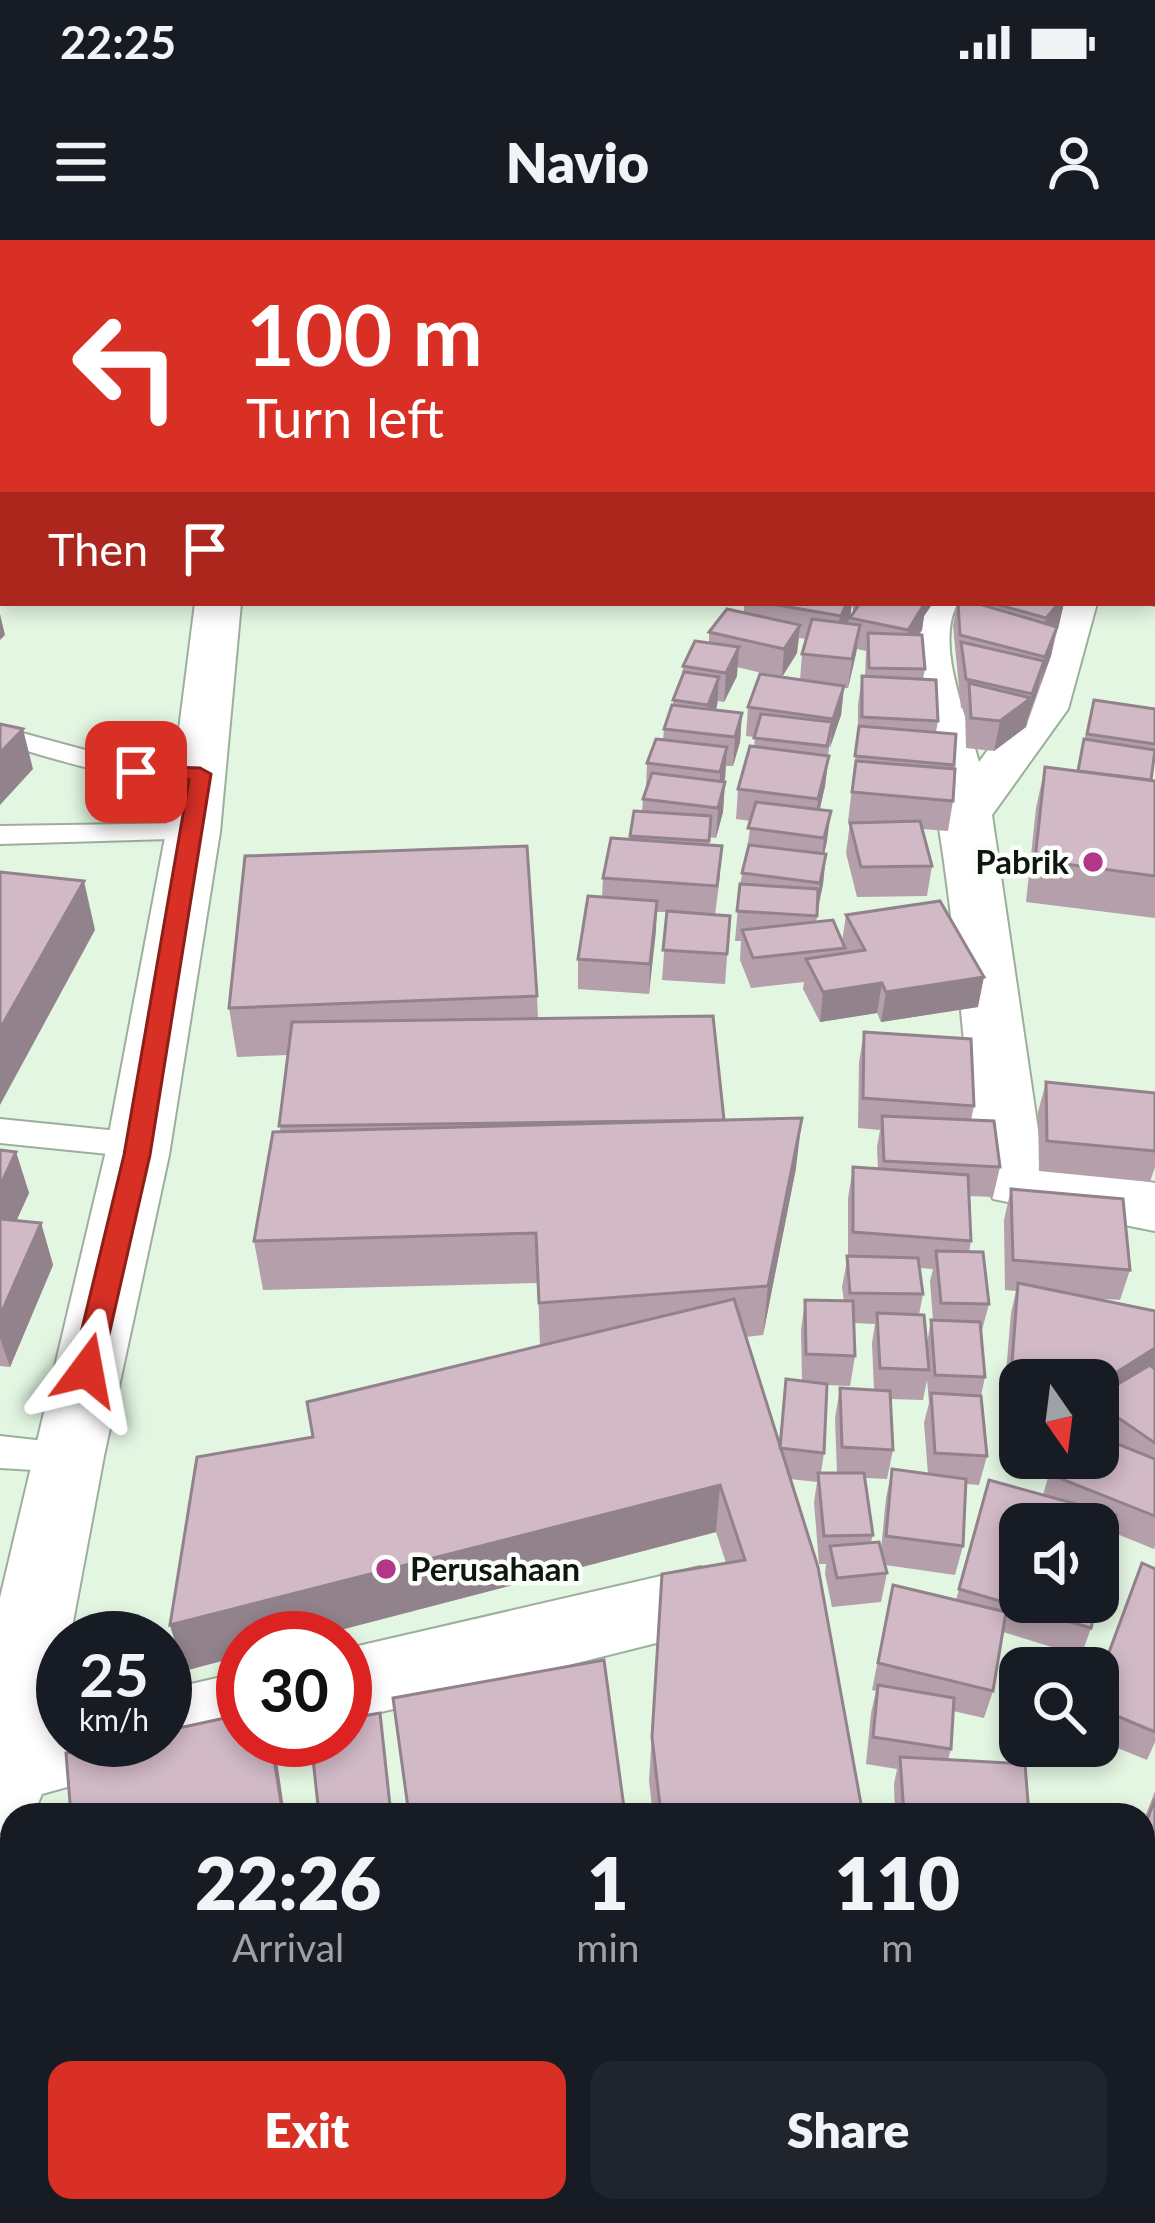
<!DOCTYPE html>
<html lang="en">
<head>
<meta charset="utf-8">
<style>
  body { margin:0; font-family:Lato,sans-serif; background:#20242c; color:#f1f3f6; height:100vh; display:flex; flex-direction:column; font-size:45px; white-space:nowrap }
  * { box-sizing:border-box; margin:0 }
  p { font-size:39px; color:#9ea1a6 }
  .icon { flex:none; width:66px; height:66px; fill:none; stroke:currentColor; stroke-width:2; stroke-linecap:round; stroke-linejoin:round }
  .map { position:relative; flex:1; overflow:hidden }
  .side { position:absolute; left:0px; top:1563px; width:1155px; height:420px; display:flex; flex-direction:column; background:#171b24; border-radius:36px 36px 0 0; box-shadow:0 6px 18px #0003 }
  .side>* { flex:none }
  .hud { position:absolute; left:0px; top:0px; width:1155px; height:366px; box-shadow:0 6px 18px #0003; background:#d93025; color:#fff; overflow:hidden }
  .needle { width:78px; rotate:166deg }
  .tools { position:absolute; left:999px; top:1119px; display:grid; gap:24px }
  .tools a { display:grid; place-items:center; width:120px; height:120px; border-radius:24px; background:#171b24; box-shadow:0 6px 18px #0003; font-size:60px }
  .speed { position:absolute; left:36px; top:1371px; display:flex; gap:24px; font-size:60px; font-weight:700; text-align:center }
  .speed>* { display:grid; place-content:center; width:156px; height:156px; border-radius:50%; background:#171b24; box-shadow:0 6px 18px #0003; line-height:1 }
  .speed small { font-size:30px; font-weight:400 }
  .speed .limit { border:18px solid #d22; background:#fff; color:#111 }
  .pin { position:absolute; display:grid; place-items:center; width:102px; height:102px; color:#fff; margin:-51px; border-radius:24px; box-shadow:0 6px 18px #0006 }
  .me { position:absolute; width:132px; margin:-66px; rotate:13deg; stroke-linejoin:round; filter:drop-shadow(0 0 9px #0008) }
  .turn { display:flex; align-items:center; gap:42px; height:252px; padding:0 48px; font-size:54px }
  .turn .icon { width:156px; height:156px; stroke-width:2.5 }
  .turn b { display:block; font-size:84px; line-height:102px }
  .then { display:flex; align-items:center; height:114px; padding:0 48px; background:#0003; gap:24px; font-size:45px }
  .eta { display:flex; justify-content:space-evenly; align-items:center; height:204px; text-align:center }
  .eta b { font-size:72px; font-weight:800; line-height:84px }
  .cta { display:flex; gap:24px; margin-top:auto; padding:24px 48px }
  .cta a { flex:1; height:138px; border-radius:24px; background:#d93025; color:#fff; font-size:48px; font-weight:800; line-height:138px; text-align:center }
  .cta a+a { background:#20242c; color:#f1f3f6 }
  .status { display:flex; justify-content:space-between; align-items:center; height:84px; padding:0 60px; background:#171b24; direction:ltr }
  .status svg { height:33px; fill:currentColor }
  header { display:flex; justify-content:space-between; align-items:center; height:156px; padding:0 48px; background:#171b24; font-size:54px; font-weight:800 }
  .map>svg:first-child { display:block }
</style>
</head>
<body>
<div class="status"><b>22:25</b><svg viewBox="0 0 49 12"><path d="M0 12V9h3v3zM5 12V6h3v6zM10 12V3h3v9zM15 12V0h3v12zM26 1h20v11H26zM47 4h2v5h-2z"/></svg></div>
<header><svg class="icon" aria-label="menu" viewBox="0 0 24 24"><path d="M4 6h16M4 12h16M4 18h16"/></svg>Navio<svg class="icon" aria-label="person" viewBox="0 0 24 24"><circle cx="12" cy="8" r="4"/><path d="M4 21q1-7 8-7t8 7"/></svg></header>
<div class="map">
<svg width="1155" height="1983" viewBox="0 0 1155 1983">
  <rect width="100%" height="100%" fill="#e3f6e2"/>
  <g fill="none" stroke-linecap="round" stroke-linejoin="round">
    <defs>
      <g id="lane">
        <path d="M0,487L137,524L200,526L214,534C185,563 40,514 0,503Z"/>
        <polygon points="193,583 203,586 208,592 203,598 0,604 0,586"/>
        <polygon points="0,879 138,893 150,896 155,905 150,914 138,917 0,903"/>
        <polygon points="0,1196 81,1205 87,1216 81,1227 67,1232 0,1228"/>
      </g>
      <g id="street">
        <rect x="246" y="0" width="34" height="3"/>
        <polygon points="195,363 241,363 220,592 169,915 104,1216 70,1398 63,1398 56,1475 63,1473 63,1500 165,1500 165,1450 243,1432 243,1500 258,1500 165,1524 144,1516 139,1527 42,1554 33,1575 12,1575 12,1588 0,1593 0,1358 105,915 166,592"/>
        <path d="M912,363H958C934,403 967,477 979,522L1019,468L1051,363H1097L1068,469L992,575L1043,924L1155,943V991L993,959L974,908C960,767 951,625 920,487C911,446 888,401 912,363Z"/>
        <polygon points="700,1327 728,1337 739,1361 728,1385 345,1481 345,1409"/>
      </g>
    </defs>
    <use href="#lane" stroke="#9daf9c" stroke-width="4"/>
    <use href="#street" stroke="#9daf9c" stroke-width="4"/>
    <use href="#lane" fill="#fff" fill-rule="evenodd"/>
    <use href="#street" fill="#fff" fill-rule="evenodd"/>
  </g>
  <g fill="#b49faa" fill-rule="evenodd">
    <polygon points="1152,20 1155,21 1155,109 1152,109"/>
    <rect x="0" y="202" width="3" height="66"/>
    <polygon points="1152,294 1155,294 1155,367 1140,363 1152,363"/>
    <path d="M744,363H852L850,378L854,371H853V363H933L924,376L922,390L919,395L925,429L923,439L938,481L936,492L956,494L953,561L948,591L922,589L932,626L927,656L857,657L846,613L850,583H858L848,582L858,495V465L862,436H865L866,411L857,409L848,448H844L841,475L829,508L825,546L820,569L827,601L824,614H826L823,644L816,682L842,702L846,675L978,767L881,782L877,773L820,782L803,749L804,742L751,748L740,720L741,701H735L740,644L746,617L751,581L736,579L738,549L754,507L755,497L746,496L748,467L779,437L737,427V436L724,462L718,461L716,470L742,473L740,502L733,526H726L723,572L716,598L709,597V605L720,636L715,675L730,676L725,744L662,740L667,672H657L649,754L578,749V719L602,657L603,638L630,599L634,571L642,572L643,559L646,549L647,523L663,500L664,489L682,437L683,426L709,403V392L744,373ZM799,398L806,399L802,414L800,440L782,437L797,413Z"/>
    <polygon points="957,363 1064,363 1051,416 1026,487 994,511 966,508 965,469 961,468 953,386"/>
    <polygon points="1094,460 1155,469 1155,518 1151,540 1155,541 1155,678 1026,662 1036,568 1045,527 1077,531"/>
    <path d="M537,756L538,778L723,880L796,928L763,1095L746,1097L779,1204L786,1139L802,1141L801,1090L805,1060L844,1061L842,1047L848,1016V958L853,927L878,929L877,907L880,890L858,888L859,822L864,792L974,866L971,880L1000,927L993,957L969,956L971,1001L969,1012L989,1064L981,1094L985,1137L981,1156L987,1216L979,1245L966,1244L963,1306L955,1335L885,1325L887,1333L881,1362L832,1367L825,1334L826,1324H819L814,1262L817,1242L790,1239L863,1575H653L649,1541L662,1334L726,1323L716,1292L184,1431L170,1385L313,1197L540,1106L538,1043L263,1050L254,1001L280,891L288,815L237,817L229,768ZM920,1028L933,1029L930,1041L933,1080H931L927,1103L919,1075L923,1054ZM854,1083L875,1084L872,1103L874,1150L840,1148L835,1178L837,1233H821L824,1213L827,1145L850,1146L855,1116ZM927,1140L929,1163L924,1183L928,1234L892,1229L886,1258L881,1310L871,1302L873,1295L865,1238L887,1239L893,1210L890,1159L923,1160Z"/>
    <polygon points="1046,842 1155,853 1155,927 1150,942 1039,931 1038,872"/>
    <polygon points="0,910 16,912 29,953 16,981 41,983 53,1025 10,1127 0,1126"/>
    <polygon points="1011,949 1130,1030 1120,1060 1090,1058 1155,1071 1155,1306 1154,1309 1112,1292 1091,1388 1081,1416 1003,1392 993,1451 984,1478 953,1471 951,1509 948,1520 1029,1575 895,1575 894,1544 897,1529 866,1524 871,1473 876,1451 872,1450 893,1345 956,1360 989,1240 1043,1255 1049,1234 1098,1218 1098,1140 1020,1140 1020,1181 1002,1180 1011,1073 1016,1051 1005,1050 1004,980"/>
    <polygon points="1155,1329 1155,1502 1147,1520 1098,1500 1098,1441"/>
    <polygon points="1155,1551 1155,1681 1143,1675 1143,1582"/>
    <polygon points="12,1709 12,1776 0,1755"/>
    <polygon points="1143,1713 1155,1717 1155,1854 1153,1857 1143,1853"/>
    <polygon points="0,1796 12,1798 12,1940 0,1939"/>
    <polygon points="1155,1914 1155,1983 1140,1983"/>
    <polygon points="935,1971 998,1971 993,1982 935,1978"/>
    <polygon points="1013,1971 1129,1971 1126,1983 1047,1983"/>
  </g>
  <g fill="#92828b">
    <polygon points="73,0 184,0 184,3 60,3"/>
    <polygon points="841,363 852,363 850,378 837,404"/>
    <polygon points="920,363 933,363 924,376 922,390 904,419 908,390"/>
    <polygon points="1059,363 1064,363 1059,385 1056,388 1051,416 1040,445 1045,417 1041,407 1046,378"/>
    <polygon points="0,374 5,395 0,400"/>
    <polygon points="800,385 797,413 782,437 784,409"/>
    <polygon points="860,385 856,414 848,448 852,419"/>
    <polygon points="739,407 737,436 724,462 726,433"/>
    <polygon points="1044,421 1038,450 1026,483 1032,454"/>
    <polygon points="719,437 717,466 707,494 708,465"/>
    <polygon points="844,446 841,475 830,508 833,479"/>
    <polygon points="1031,458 1026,487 994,511 1000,481"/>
    <polygon points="742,473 740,502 733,526 735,497"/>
    <polygon points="23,489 33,529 0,565 0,513"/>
    <polygon points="727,507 725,537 719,562 720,532"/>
    <polygon points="829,516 825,546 815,589 818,559"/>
    <polygon points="725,542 723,572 716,598 718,568"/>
    <polygon points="831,571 827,601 821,628 824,598"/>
    <polygon points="826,614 823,644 816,673 820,643"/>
    <polygon points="84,641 95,690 0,865 0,789"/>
    <polygon points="657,661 656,691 649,754 650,724"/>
    <polygon points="984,737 978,767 881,782 886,752"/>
    <polygon points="882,743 877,773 820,782 823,752"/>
    <polygon points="802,878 796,928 763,1095 768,1046"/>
    <polygon points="16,912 29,953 0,1017 0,946"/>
    <polygon points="41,983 53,1025 10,1127 0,1098 0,1076"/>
    <polygon points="1155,1108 1155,1132 1098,1164 1098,1144"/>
    <polygon points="720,1245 716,1292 309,1398 243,1398 243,1415 184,1431 170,1385"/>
    <polygon points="271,1500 274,1500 285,1575 283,1575"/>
    <polygon points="101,1971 106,1971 113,1983 98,1983"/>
  </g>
  <g fill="#d1b9c6" stroke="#92828b" stroke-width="3">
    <polygon points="24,0 74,0 60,3 27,3"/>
    <polygon points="324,0 776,0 777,3 325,3"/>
    <polygon points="1049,0 1106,0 1104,3 1046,3"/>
    <polygon points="1152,20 1155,21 1155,73 1152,72"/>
    <rect x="0" y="202" width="3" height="28"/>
    <polygon points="1152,294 1155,294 1155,337 1152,336"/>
    <polygon points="766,363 847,363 841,376"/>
    <polygon points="860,363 925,363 908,390 850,378"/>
    <polygon points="958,363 976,363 1057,387 1045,417 960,395"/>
    <polygon points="992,363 1059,363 1046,378"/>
    <polygon points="727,369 800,385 784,409 709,392"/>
    <polygon points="812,379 860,385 852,419 802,414"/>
    <polygon points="868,393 922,395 925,429 869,428"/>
    <polygon points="695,401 739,407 726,433 683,426"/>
    <polygon points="961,402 1044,421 1032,454 966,439"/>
    <polygon points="684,432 719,437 708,465 673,460"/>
    <polygon points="760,434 844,446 833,479 748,467"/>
    <polygon points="862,436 936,440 938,481 862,477"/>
    <polygon points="969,443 1031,458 1000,481 971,478"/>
    <polygon points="1094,460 1155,469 1155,504 1087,494"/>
    <polygon points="672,465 742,473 735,497 664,489"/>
    <polygon points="761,474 832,482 827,506 754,498"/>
    <polygon points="0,484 23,489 0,513"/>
    <polygon points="859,486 956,494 954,525 855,516"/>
    <polygon points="656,499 727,507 720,532 647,523"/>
    <polygon points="1084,499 1155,510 1151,540 1078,531"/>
    <polygon points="750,506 829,516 818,559 738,549"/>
    <polygon points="856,521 955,529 953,561 852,552"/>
    <polygon points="1045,527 1155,541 1155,636 1035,620"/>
    <polygon points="652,533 725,542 718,568 643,559"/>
    <polygon points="756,562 831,571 824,598 748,588"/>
    <polygon points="634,571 711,576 709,601 630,596"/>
    <polygon points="920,581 932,626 861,627 850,583"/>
    <polygon points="611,598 722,606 717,646 603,638"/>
    <polygon points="749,605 826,614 820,643 742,633"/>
    <polygon points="527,606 537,756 229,768 245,616"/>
    <polygon points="0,632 84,641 0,789"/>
    <polygon points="740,644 818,649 817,676 737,671"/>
    <polygon points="588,656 657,661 650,724 578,719"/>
    <polygon points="940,661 984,737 886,752 882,743 823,752 806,719 865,710 846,675"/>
    <polygon points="667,671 730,676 727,714 663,710"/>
    <polygon points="833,680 845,708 753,718 742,690"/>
    <polygon points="713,776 724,880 279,886 292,782"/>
    <polygon points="864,792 971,799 974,866 863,858"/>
    <polygon points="1046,842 1155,853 1155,911 1047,901"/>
    <polygon points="882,876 994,881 1000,927 884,921"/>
    <polygon points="802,878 768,1046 539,1063 536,993 254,1001 273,892"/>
    <polygon points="0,910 16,912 0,946"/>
    <polygon points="853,927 968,935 971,1001 853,992"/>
    <polygon points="1011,949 1123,959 1130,1030 1013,1020"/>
    <polygon points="0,979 41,983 0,1076"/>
    <polygon points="936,1011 983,1012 989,1064 941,1063"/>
    <polygon points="847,1016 918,1018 923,1054 850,1053"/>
    <polygon points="1018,1043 1155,1071 1155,1108 1098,1144 1098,1140 1020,1140 1020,1151 1010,1150"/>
    <polygon points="734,1059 818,1327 863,1575 661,1575 652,1497 662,1334 745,1320 720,1245 170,1385 197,1217 313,1197 307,1162"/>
    <polygon points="805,1060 853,1061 855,1116 806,1114"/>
    <polygon points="877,1073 924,1075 929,1130 880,1128"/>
    <polygon points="931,1080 980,1082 985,1137 935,1135"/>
    <polygon points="1150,1125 1155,1129 1155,1203 1098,1164 1098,1156"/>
    <polygon points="786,1139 827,1144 824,1213 780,1208"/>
    <polygon points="840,1148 890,1151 893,1210 842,1207"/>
    <polygon points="931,1153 981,1156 987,1216 935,1213"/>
    <polygon points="1098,1196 1155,1219 1155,1276 1049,1234 1057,1218 1098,1218"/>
    <polygon points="892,1229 966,1239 963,1306 886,1296"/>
    <polygon points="818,1233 864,1233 873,1295 824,1296"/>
    <polygon points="989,1240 1116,1275 1098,1356 1098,1284 1020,1284 1020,1362 1097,1362 1091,1388 959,1349"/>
    <polygon points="879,1302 887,1333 837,1338 830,1306"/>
    <polygon points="1142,1323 1155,1329 1155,1492 1098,1468 1098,1442"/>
    <polygon points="893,1345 1006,1372 993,1451 878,1423"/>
    <polygon points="604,1420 625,1575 409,1575 393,1458"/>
    <polygon points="878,1445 954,1458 951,1509 873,1497"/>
    <polygon points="380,1473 391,1575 319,1575 311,1500 345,1500 345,1479"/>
    <polygon points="243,1474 243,1500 271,1500 283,1575 71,1575 66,1513 124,1500 165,1500 165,1491"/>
    <polygon points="900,1517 1025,1524 1029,1575 904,1575"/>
    <polygon points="1155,1559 1155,1638 1143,1632 1143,1591"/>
    <polygon points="12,1709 12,1755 0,1754 0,1753"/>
    <polygon points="1143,1713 1155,1717 1155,1830 1143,1827"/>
    <polygon points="0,1796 12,1798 12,1921 0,1920"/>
    <polygon points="1143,1856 1153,1859 1143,1904"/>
    <polygon points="0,1952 12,1954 12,1971 101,1971 98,1983 0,1983"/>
    <polygon points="1155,1961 1155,1983 1150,1983"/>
    <polygon points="705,1971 908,1971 906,1983 708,1983 703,1982"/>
    <polygon points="1082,1971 1129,1971 1126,1983 1116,1983"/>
    <polygon points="294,1978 341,1983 293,1983"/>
  </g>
  <polygon fill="#d93025" stroke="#8d1f18" stroke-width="3" points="136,526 200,528 211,534 150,915 101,1130 97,1138 76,1138 72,1130 124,915 189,540 129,537 129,528"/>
  <g fill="#b33788" stroke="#fbfefa" stroke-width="4.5">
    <circle cx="1093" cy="622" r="12"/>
    <circle cx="386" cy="1329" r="12"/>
  </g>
  <g text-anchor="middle" stroke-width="9" stroke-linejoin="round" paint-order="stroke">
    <g font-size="33" font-weight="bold" fill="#0f150f" stroke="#fbfefa" text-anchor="end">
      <text x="1069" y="634">Pabrik</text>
      <text x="410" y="1341" text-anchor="start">Perusahaan</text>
    </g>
  </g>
</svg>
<div class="tools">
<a><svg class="needle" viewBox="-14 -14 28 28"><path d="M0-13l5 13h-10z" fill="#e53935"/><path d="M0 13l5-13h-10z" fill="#9ea1a6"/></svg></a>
<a><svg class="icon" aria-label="sound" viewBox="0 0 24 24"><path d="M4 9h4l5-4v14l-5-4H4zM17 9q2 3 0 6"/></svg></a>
<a><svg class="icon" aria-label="search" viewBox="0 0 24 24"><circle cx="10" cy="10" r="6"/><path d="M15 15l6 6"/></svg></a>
</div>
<div class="speed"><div>25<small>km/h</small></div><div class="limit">30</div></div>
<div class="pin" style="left:136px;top:532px;background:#d93025"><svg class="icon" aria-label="arrive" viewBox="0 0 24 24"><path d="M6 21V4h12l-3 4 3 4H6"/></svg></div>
<svg class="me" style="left:87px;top:1130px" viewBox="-20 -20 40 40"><path d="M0-17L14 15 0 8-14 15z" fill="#d93025" stroke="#fff" stroke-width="4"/></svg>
<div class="hud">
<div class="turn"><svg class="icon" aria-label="left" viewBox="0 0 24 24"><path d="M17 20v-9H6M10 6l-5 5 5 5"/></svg><div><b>100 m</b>Turn left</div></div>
<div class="then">Then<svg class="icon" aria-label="arrive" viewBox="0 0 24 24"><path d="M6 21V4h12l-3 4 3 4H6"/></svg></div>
</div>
<section class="side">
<div class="eta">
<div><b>22:26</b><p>Arrival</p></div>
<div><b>1</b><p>min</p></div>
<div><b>110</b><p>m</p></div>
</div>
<div class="cta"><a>Exit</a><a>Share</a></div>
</section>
</div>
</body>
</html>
